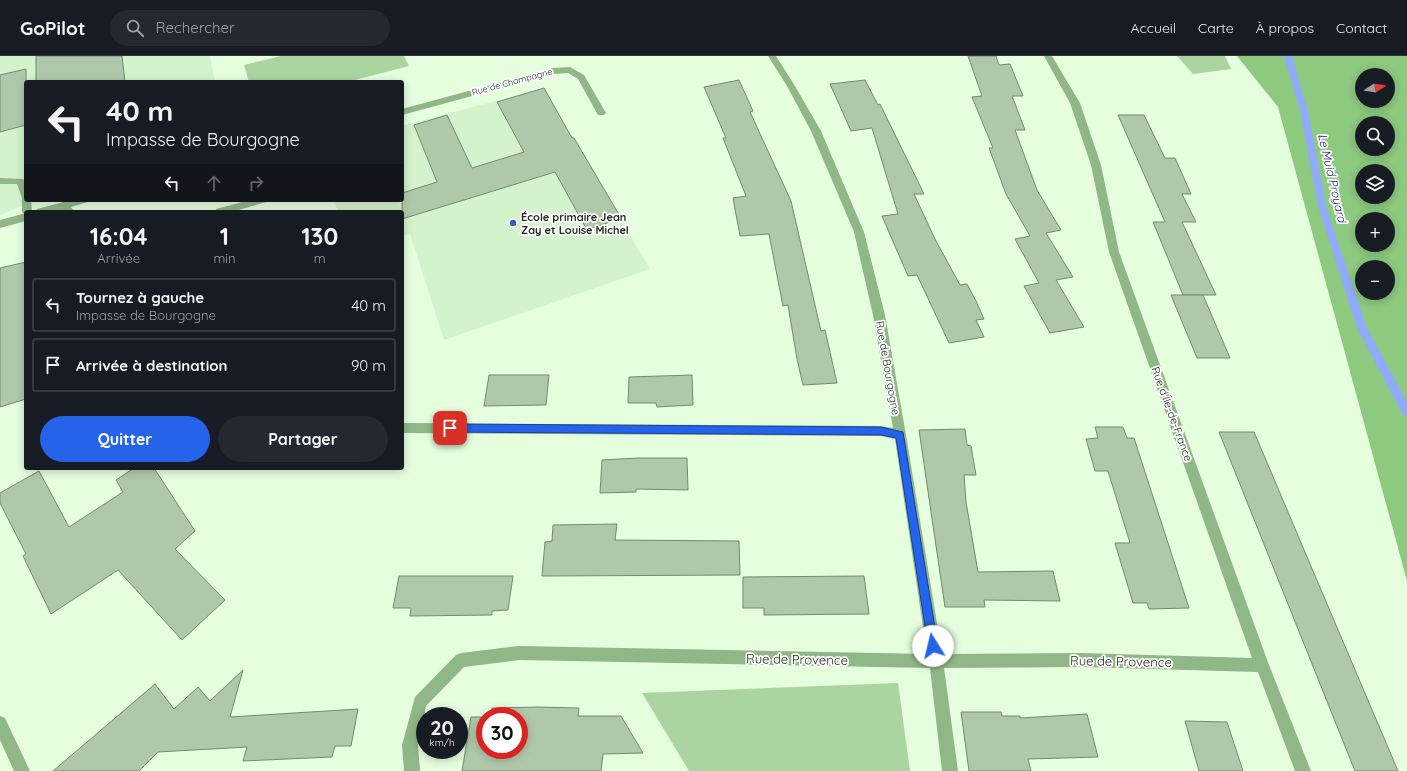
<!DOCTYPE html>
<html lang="fr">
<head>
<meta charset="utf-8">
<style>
  body { margin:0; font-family:Quicksand,sans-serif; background:#242831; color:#f1f3f6; height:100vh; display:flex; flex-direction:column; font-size:15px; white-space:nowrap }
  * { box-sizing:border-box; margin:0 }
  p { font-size:13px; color:#9ea1a6 }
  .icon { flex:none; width:22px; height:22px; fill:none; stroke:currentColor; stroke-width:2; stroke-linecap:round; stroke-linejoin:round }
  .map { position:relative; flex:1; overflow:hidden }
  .drawer { position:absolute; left:24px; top:154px; width:380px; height:260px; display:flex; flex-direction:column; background:#171b24; border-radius:4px; box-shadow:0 2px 10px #0003 }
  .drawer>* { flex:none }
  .hud { position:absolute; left:24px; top:24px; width:380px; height:122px; border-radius:4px; box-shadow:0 2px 10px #0003; background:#171b24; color:#f1f3f6; overflow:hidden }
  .needle { width:26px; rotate:78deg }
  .tools { position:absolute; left:1355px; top:12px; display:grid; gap:8px }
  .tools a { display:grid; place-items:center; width:40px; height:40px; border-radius:50%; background:#171b24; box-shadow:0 2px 10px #0003; font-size:20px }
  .speed { position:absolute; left:416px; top:651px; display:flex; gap:8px; font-size:20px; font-weight:700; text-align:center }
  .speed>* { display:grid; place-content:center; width:52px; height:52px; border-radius:50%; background:#171b24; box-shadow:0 2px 10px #0003; line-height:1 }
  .speed small { font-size:10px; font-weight:400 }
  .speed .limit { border:6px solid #d22; background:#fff; color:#111 }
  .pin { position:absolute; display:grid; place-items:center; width:34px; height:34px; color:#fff; margin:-17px; border-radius:8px; box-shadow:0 2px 6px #0006 }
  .me { position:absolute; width:44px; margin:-22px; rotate:351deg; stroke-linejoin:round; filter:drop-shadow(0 0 3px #0008) }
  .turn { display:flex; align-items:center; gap:14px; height:84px; padding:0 16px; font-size:18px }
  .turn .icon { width:52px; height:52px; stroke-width:2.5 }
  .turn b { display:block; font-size:28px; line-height:34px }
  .lanes { display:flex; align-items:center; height:38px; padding:0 16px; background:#0003; justify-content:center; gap:20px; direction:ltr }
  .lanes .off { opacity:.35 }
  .eta { display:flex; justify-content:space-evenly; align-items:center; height:68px; text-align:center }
  .eta b { font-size:24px; font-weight:700; line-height:28px }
  .action { display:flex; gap:8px; margin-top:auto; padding:8px 16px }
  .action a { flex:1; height:46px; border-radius:24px; background:#2563eb; color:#fff; font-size:16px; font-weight:700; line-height:46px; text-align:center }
  .action a+a { background:#242831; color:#f1f3f6 }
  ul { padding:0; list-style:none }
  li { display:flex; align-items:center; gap:12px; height:54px; margin:0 8px 6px; padding:0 8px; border:2px solid #363941; border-radius:4px }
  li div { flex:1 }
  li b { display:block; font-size:15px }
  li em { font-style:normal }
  header { display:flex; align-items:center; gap:24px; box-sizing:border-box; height:56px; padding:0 20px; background:#171b24; border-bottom:1px solid #363941 }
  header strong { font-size:19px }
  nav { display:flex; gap:22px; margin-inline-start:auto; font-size:14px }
  .search { width:280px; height:36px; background:#242831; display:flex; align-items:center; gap:10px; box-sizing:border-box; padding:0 14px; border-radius:22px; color:#9ea1a6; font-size:15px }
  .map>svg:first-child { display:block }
</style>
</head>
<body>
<header>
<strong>GoPilot</strong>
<div class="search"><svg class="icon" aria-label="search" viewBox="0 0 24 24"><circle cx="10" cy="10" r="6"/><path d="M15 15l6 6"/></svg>Rechercher</div>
<nav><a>Accueil</a><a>Carte</a><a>À propos</a><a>Contact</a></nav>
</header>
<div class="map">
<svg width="1407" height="715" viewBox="0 0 1407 715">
  <rect width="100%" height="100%" fill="#e4fede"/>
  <g fill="#d4f3cd">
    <polygon points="0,0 210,0 215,26 26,26 26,144 38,144 0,159"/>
    <polygon points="544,32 650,213 444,284 410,178 402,180 402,156 338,156 334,144 402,144 402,70"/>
  </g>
  <g fill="#aad5a0">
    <polygon points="281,0 404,0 409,10 347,26 249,26 244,9"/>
    <polygon points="1177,0 1225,0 1231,13 1193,18"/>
    <polygon points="898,627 910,715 689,715 642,637"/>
  </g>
  <path fill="#8dc97e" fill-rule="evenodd" d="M1237,0H1407V525L1278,51ZM1362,19H1388V45H1362ZM1362,67H1388V93H1362ZM1362,115H1388V141H1362ZM1362,163H1388V189H1362ZM1362,211H1388V237H1362Z"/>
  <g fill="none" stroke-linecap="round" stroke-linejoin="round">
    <polygon fill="#90abfb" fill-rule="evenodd" points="1284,0 1292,0 1308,55 1326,150 1367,272 1407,346 1407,360 1403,359 1357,272 1318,150 1300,55"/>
  </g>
  <g fill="#b0c8aa" stroke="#738a6e">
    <polygon points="36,0 122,0 125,26 36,26"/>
    <polygon points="968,0 996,0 999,9 1010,8 1023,40 1012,40 1025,74 1015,74 1037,134 1061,174 1046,177 1073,221 1056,224 1084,271 1050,277 1024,230 1039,227 1015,183 1030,180 1006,138 989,92 993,92 972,41 982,40"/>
    <polygon points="26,13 26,69 0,76 0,19"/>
    <polygon points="739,24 753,55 750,56 791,145 821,275 825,274 837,327 803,329 797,303 788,249 783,250 769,178 740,180 733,142 746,140 723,82 726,82 704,31"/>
    <polygon points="865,24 878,49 880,48 924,138 914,138 935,183 960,229 967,228 976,245 984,263 976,264 984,281 949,287 917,219 908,220 882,160 898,158 872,72 851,75 830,28"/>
    <polygon points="544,32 572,82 574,82 621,162 587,174 555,116 402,163 402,137 437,126 414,69 447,59 472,112 524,96 497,46"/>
    <polygon points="1118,59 1144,59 1165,102 1175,102 1191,138 1182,138 1196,166 1182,166 1216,239 1183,239 1153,166 1165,166"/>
    <polygon points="26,206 26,343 0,351 0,212"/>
    <polygon points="1171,239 1203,239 1230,302 1197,302"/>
    <polygon points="489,319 549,319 546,349 484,350"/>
    <polygon points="692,319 693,349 657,351 656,347 628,347 629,321"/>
    <polygon points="1095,371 1123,371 1127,382 1134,382 1189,552 1149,553 1147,547 1133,547 1115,487 1130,487 1108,415 1095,415 1086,383 1098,382"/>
    <polygon points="965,373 967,389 971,390 976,419 964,419 966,446 978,516 1053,515 1060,545 984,544 985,551 945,551 919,374"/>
    <polygon points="1219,376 1254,376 1398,715 1355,715"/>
    <polygon points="638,402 687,402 688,434 636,433 636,436 600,437 602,404"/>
    <polygon points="134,412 154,412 195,475 175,493 225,544 182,584 118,514 51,558 23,500 26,498 0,447 0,437 39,415 69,471 123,436 116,424"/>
    <polygon points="617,468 615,484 739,485 740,519 542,520 545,486 552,485 553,469"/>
    <polygon points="399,520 513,520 508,554 492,555 492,559 410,560 411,552 393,552"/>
    <polygon points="864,520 869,558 764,559 764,552 743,552 743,521"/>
    <polygon points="243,614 230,661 358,653 351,690 335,690 332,701 243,705 247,691 158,696 139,715 53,715 155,628 174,653 198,631 210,645"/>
    <polygon points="538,651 579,652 578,660 621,660 643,697 603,698 601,715 462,715 471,661 485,661 485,694 519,694 519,660 491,660 492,652"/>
    <polygon points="961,656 1001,656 1002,660 1020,660 1020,662 1087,658 1098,701 1028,703 1031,715 969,715"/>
    <polygon points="1185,665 1227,666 1243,715 1199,715"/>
  </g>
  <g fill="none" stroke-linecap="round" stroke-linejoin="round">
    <g fill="#90b787" fill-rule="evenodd">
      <polygon points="0,122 23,123 26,126 26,144 31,144 32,156 26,156 26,159 22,156 22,142 17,128 0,128"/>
      <polygon points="250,144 267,144 266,146 232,156 215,156 216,153"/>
      <polygon points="63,146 67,147 75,156 63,156 58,150"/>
    </g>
    <g fill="#90b787" fill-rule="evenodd">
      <polygon points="768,0 776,0 795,30 821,75 864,176 885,259 906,379 942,598 1081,597 1252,602 1109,196 1091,109 1070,47 1044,0 1052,0 1080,47 1101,109 1119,196 1269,609 1311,715 1295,715 1258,616 1081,611 944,612 958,715 942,715 930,612 519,604 464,611 426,650 418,689 420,715 404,715 402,689 415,641 456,599 461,597 519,590 927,598 895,383 881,380 402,377 402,367 881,370 893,372 873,259 854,176 811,75 787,30"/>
      <polygon points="570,11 584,19 606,57 604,59 598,59 578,23 568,17 553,18 402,59 402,53 553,12"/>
      <polygon points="71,144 89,144 88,146 54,156 36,156 37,153"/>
      <polygon points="26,157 26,165 0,172 0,164"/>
      <polygon points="0,660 5,662 30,715 14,715 0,684"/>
    </g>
  </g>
  <polygon fill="#2563eb" stroke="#184099" points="450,368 881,371 903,376 938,590 937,594 933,596 929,594 928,590 896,382 881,379 450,376 447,375 445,372 447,369"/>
  <circle fill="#3f58cb" stroke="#fff" stroke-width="1.5" cx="513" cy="167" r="4"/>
  <g text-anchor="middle" stroke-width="3.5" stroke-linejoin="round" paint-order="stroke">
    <g font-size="9" fill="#212a1f" stroke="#fff">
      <text transform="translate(512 26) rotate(-15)" y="3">Rue de Champagne</text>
    </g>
    <g font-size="11" font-weight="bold" fill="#212a1f" stroke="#fff" text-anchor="start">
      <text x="521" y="165">École primaire Jean<tspan x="521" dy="13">Zay et Louise Michel</tspan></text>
    </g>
    <g font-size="11" fill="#212a1f" stroke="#fff">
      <text transform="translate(888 312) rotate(80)" y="4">Rue de Bourgogne</text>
      <text transform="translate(1172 358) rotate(70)" y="4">Rue d'Île-de-France</text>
    </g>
    <g font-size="12" font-style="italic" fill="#16207a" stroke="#fff">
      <text transform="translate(1332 122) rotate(77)" y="4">Le Muid Proyard</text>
    </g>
    <g font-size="13" fill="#212a1f" stroke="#fff">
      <text transform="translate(797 603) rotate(1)" y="5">Rue de Provence</text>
      <text transform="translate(1121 605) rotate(1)" y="5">Rue de Provence</text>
    </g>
  </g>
</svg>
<div class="tools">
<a><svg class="needle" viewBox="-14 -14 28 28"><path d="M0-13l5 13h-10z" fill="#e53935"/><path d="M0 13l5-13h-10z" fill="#9ea1a6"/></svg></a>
<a><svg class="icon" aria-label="search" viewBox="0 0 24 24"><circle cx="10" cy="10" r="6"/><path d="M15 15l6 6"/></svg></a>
<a><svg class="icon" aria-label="layers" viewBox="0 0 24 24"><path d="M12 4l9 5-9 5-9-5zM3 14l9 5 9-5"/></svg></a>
<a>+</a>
<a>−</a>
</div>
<div class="speed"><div>20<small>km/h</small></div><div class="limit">30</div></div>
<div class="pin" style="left:450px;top:372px;background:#d93025"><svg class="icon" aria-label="arrive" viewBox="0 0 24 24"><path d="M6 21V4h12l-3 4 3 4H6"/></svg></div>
<svg class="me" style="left:933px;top:590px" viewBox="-20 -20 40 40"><circle r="19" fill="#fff"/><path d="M0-13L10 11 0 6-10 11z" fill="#2563eb"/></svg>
<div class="hud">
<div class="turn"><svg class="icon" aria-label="left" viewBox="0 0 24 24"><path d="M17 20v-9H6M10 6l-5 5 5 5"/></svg><div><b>40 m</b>Impasse de Bourgogne</div></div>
<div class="lanes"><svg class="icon" aria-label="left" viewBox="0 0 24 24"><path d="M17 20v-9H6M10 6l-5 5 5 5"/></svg><svg class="icon off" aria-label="ahead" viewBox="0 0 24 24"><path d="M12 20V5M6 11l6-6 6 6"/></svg><svg class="icon off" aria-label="right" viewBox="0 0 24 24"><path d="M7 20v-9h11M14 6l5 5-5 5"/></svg></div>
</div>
<section class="drawer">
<div class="eta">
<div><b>16:04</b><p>Arrivée</p></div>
<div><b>1</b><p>min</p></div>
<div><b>130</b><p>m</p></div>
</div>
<ul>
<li><svg class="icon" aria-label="left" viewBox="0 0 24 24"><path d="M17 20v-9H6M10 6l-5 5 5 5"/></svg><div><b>Tournez à gauche</b><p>Impasse de Bourgogne</p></div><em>40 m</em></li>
<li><svg class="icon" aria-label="arrive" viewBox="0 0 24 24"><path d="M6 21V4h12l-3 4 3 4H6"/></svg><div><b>Arrivée à destination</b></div><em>90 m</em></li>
</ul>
<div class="action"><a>Quitter</a><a>Partager</a></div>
</section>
</div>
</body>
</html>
